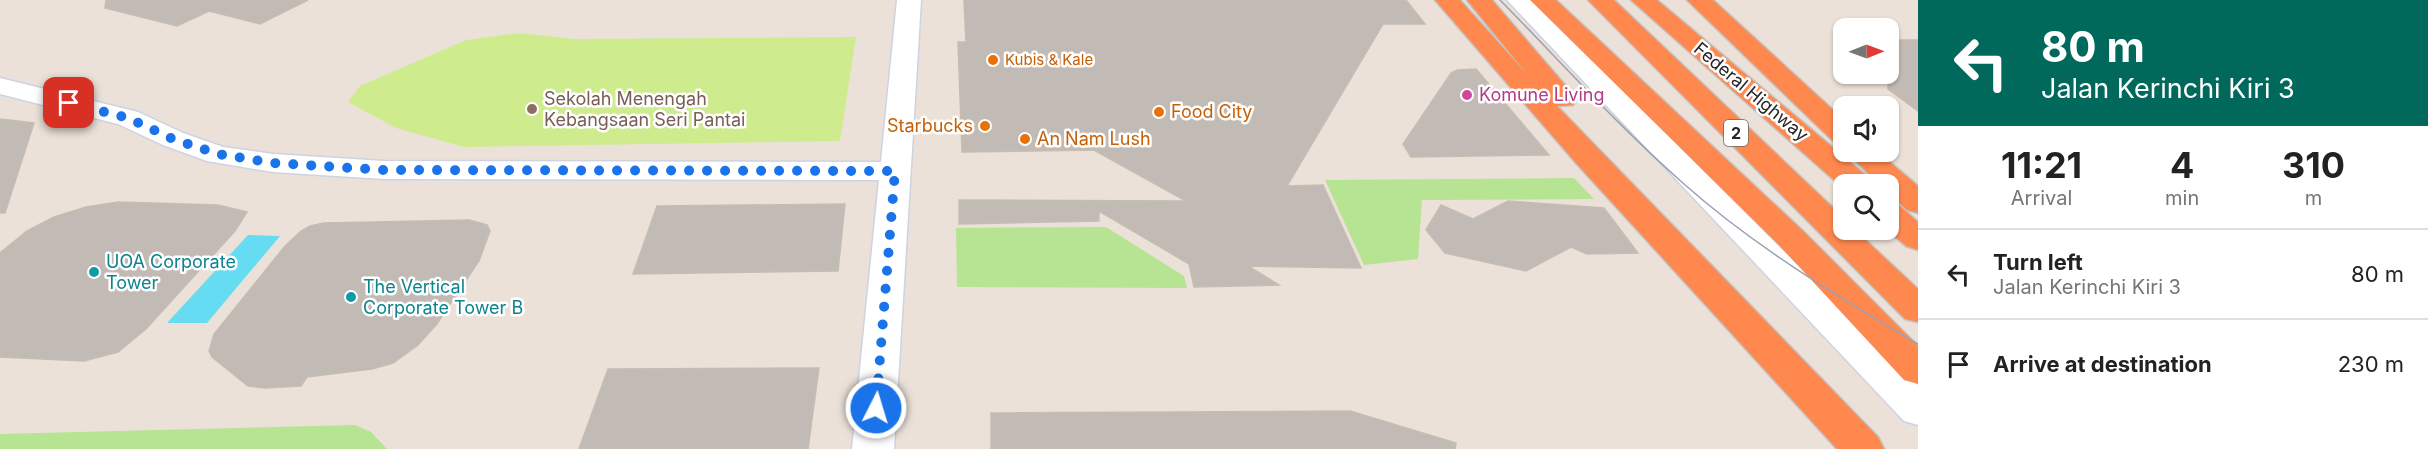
<!DOCTYPE html>
<html lang="en">
<head>
<meta charset="utf-8">
<style>
  body { margin:0; font-family:Inter,sans-serif; background:#f6f6f6; color:#222; height:100vh; display:flex; flex-direction:column; font-size:22px; white-space:nowrap }
  * { box-sizing:border-box; margin:0 }
  p { font-size:20px; color:#767676 }
  .icon { flex:none; width:33px; height:33px; fill:none; stroke:currentColor; stroke-width:2; stroke-linecap:round; stroke-linejoin:round }
  .map { position:relative; flex:1; overflow:hidden }
  .details { display:flex; flex-direction:column; background:#fff; width:510px }
  .details>* { flex:none }
  .banner { background:#00695c; color:#fff; overflow:hidden }
  .needle { width:39px; rotate:89deg }
  .buttons { position:absolute; left:1833px; top:18px; display:grid; gap:12px }
  .buttons a { display:grid; place-items:center; width:66px; height:66px; border-radius:12px; background:#fff; box-shadow:0 2px 4px #0004; font-size:30px }
  .pin { position:absolute; display:grid; place-items:center; width:51px; height:51px; color:#fff; margin:-26px; border-radius:12px; box-shadow:0 3px 9px #0006 }
  .me { position:absolute; width:66px; margin:-33px; rotate:5deg; stroke-linejoin:round; filter:drop-shadow(0 0 4px #0008) }
  .turn { display:flex; align-items:center; gap:21px; height:126px; padding:0 24px; font-size:27px }
  .turn .icon { width:78px; height:78px; stroke-width:2.5 }
  .turn b { display:block; font-size:42px; line-height:51px }
  .eta { display:flex; justify-content:space-evenly; align-items:center; height:102px; text-align:center }
  .eta b { font-size:36px; font-weight:700; line-height:42px }
  ul { padding:0; list-style:none }
  li { display:flex; align-items:center; gap:18px; height:90px; padding:0 24px; border-top:2px solid #e0e0e0 }
  li div { flex:1 }
  li b { display:block; font-size:22px }
  li em { font-style:normal }
  main { display:flex; flex:1; min-height:0 }
  .map>svg:first-child { display:block }
</style>
</head>
<body>
<main>
<div class="map">
<svg width="1918" height="449" viewBox="0 0 1918 449">
  <rect width="100%" height="100%" fill="#ebe1d8"/>
  <g fill="#b7e492">
    <polygon points="1574,178 1594,199 1422,200 1418,259 1364,265 1325,180"/>
    <polygon points="1106,227 1184,276 1187,288 957,287 956,228"/>
    <polygon points="355,425 371,432 387,449 0,449 0,434"/>
  </g>
  <polygon fill="#ceec8d" points="520,33 574,39 856,37 840,141 464,147 396,128 348,102 360,86 466,40"/>
  <polygon fill="#66dcf2" points="248,235 280,236 207,323 167,323"/>
  <g fill="#c2bbb5" stroke="#c6bdb2" stroke-width="1.5">
    <polygon points="106,0 308,0 260,24 209,11 177,26 105,8"/>
    <polygon points="964,0 1406,0 1425,24 1383,24 1287,186 1323,185 1361,268 1248,266 1279,285 1194,287 1189,264 1099,211 1099,221 959,224 959,200 1186,201 1094,150 962,152 958,42 966,42"/>
    <polygon points="1888,40 1918,40 1918,111 1888,89"/>
    <polygon points="1476,69 1549,155 1411,157 1403,144 1451,73 1457,70"/>
    <polygon points="0,119 34,123 5,213 0,213"/>
    <polygon points="1508,201 1604,208 1638,253 1587,254 1571,247 1526,271 1445,253 1426,230 1441,205 1473,219"/>
    <polygon points="118,202 218,205 247,212 235,231 146,329 118,352 84,361 0,357 0,253 27,231 54,217 86,207"/>
    <polygon points="845,204 838,271 633,274 657,206"/>
    <polygon points="469,220 487,225 490,231 479,261 437,324 418,345 393,363 372,369 307,377 301,386 265,388 248,386 212,357 209,351 214,334 285,246 301,231 310,226 324,223"/>
    <polygon points="819,368 808,449 579,449 608,369"/>
    <polygon points="1350,411 1456,443 1455,449 991,449 991,413"/>
  </g>
  <g fill="none" stroke-linecap="round" stroke-linejoin="round">
    <defs>
      <g id="minor">
        <polygon points="897,0 921,0 894,449 852,449 879,180 384,179 273,172 207,161 163,145 118,124 0,94 0,78 138,112 183,133 223,147 273,154 384,161 881,162"/>
        <polygon points="1507,0 1532,0 1918,385 1918,425 1904,421"/>
      </g>
      <g id="highway">
        <polygon points="1435,0 1460,0 1526,73 1467,0 1492,0 1577,99 1573,105 1557,106 1878,437 1884,449 1837,449 1576,163"/>
        <polygon points="1530,0 1556,0 1802,230 1918,346 1918,384 1904,380 1778,244"/>
        <polygon points="1588,0 1614,0 1844,218 1844,230 1855,230 1918,289 1918,322 1905,319"/>
        <polygon points="1631,0 1657,0 1868,177 1872,184 1844,184 1844,189"/>
        <polygon points="1687,0 1713,0 1844,120 1844,145 1834,142"/>
        <polygon points="1846,152 1878,152 1918,186 1918,213 1907,210 1888,193 1888,184 1879,184"/>
        <polygon points="1888,203 1900,206 1918,222 1918,250 1906,246 1887,230"/>
      </g>
    </defs>
    <use href="#minor" stroke="#ced3e1" stroke-width="3"/>
    <use href="#highway" stroke="#c3c3c3" stroke-width="3"/>
    <use href="#minor" fill="#fff" fill-rule="evenodd"/>
    <use href="#highway" fill="#ff884f" fill-rule="evenodd"/>
    <path stroke="#9ba1b3" stroke-width="1.5" d="M1500,0C1561,62 1619,127 1684,184C1755,247 1837,296 1918,344"/>
  </g>
  <g fill="none" stroke-linecap="round" stroke-linejoin="round">
    <polyline stroke="#1a73e8" stroke-width="10" stroke-dasharray="0 18" points="69,103 128,118 173,139 218,154 273,163 384,170 895,171 876,408"/>
  </g>
  <g fill="#e8710a" stroke="#fff" stroke-width="2">
    <circle cx="993" cy="60" r="6"/>
    <circle cx="1159" cy="112" r="6"/>
    <circle cx="985" cy="126" r="6"/>
    <circle cx="1025" cy="139" r="6"/>
  </g>
  <circle fill="#d1479c" stroke="#fff" stroke-width="2" cx="1467" cy="95" r="6"/>
  <circle fill="#8d6e63" stroke="#fff" stroke-width="2" cx="532" cy="109" r="6"/>
  <g fill="#0f9aa8" stroke="#fff" stroke-width="2">
    <circle cx="94" cy="272" r="6"/>
    <circle cx="351" cy="297" r="6"/>
  </g>
  <g text-anchor="middle" stroke-width="5" stroke-linejoin="round" paint-order="stroke">
    <g font-size="15" fill="#c56008" stroke="#fff" text-anchor="start">
      <text x="1005" y="65">Kubis &amp; Kale</text>
    </g>
    <rect fill="#fff" stroke="#686868" stroke-width="1.5" x="1724" y="120" width="24" height="26" rx="4.5"/>
    <g font-size="16" font-weight="bold" fill="#272727">
      <text x="1736" y="139">2</text>
    </g>
    <g font-size="18" fill="#272727" stroke="#fff">
      <text transform="translate(1751 92) rotate(40)" y="6">Federal Highway</text>
    </g>
    <g font-size="18" fill="#b23c85" stroke="#fff" text-anchor="start">
      <text x="1479" y="101">Komune Living</text>
    </g>
    <g font-size="18" fill="#785e54" stroke="#fff" text-anchor="start">
      <text x="544" y="105">Sekolah Menengah<tspan x="544" dy="21">Kebangsaan Seri Pantai</tspan></text>
    </g>
    <g font-size="18" fill="#c56008" stroke="#fff" text-anchor="start">
      <text x="1171" y="118">Food City</text>
      <text x="973" y="132" text-anchor="end">Starbucks</text>
      <text x="1037" y="145">An Nam Lush</text>
    </g>
    <g font-size="18" fill="#0d838f" stroke="#fff" text-anchor="start">
      <text x="106" y="268">UOA Corporate<tspan x="106" dy="21">Tower</tspan></text>
      <text x="363" y="293">The Vertical<tspan x="363" dy="21">Corporate Tower B</tspan></text>
    </g>
  </g>
</svg>
<div class="buttons">
<a><svg class="needle" viewBox="-14 -14 28 28"><path d="M0-13l5 13h-10z" fill="#e53935"/><path d="M0 13l5-13h-10z" fill="#767676"/></svg></a>
<a><svg class="icon" aria-label="sound" viewBox="0 0 24 24"><path d="M4 9h4l5-4v14l-5-4H4zM17 9q2 3 0 6"/></svg></a>
<a><svg class="icon" aria-label="search" viewBox="0 0 24 24"><circle cx="10" cy="10" r="6"/><path d="M15 15l6 6"/></svg></a>
</div>
<div class="pin" style="left:69px;top:103px;background:#d93025"><svg class="icon" aria-label="arrive" viewBox="0 0 24 24"><path d="M6 21V4h12l-3 4 3 4H6"/></svg></div>
<svg class="me" style="left:876px;top:408px" viewBox="-20 -20 40 40"><circle r="17" fill="#1a73e8" stroke="#fff" stroke-width="3"/><path d="M0-11L8 9 0 5-8 9z" fill="#fff"/></svg>
</div>
<section class="details">
<div class="banner">
<div class="turn"><svg class="icon" aria-label="left" viewBox="0 0 24 24"><path d="M17 20v-9H6M10 6l-5 5 5 5"/></svg><div><b>80 m</b>Jalan Kerinchi Kiri 3</div></div>
</div>
<div class="eta">
<div><b>11:21</b><p>Arrival</p></div>
<div><b>4</b><p>min</p></div>
<div><b>310</b><p>m</p></div>
</div>
<ul>
<li><svg class="icon" aria-label="left" viewBox="0 0 24 24"><path d="M17 20v-9H6M10 6l-5 5 5 5"/></svg><div><b>Turn left</b><p>Jalan Kerinchi Kiri 3</p></div><em>80 m</em></li>
<li><svg class="icon" aria-label="arrive" viewBox="0 0 24 24"><path d="M6 21V4h12l-3 4 3 4H6"/></svg><div><b>Arrive at destination</b></div><em>230 m</em></li>
</ul>
</section>
</main>
</body>
</html>
